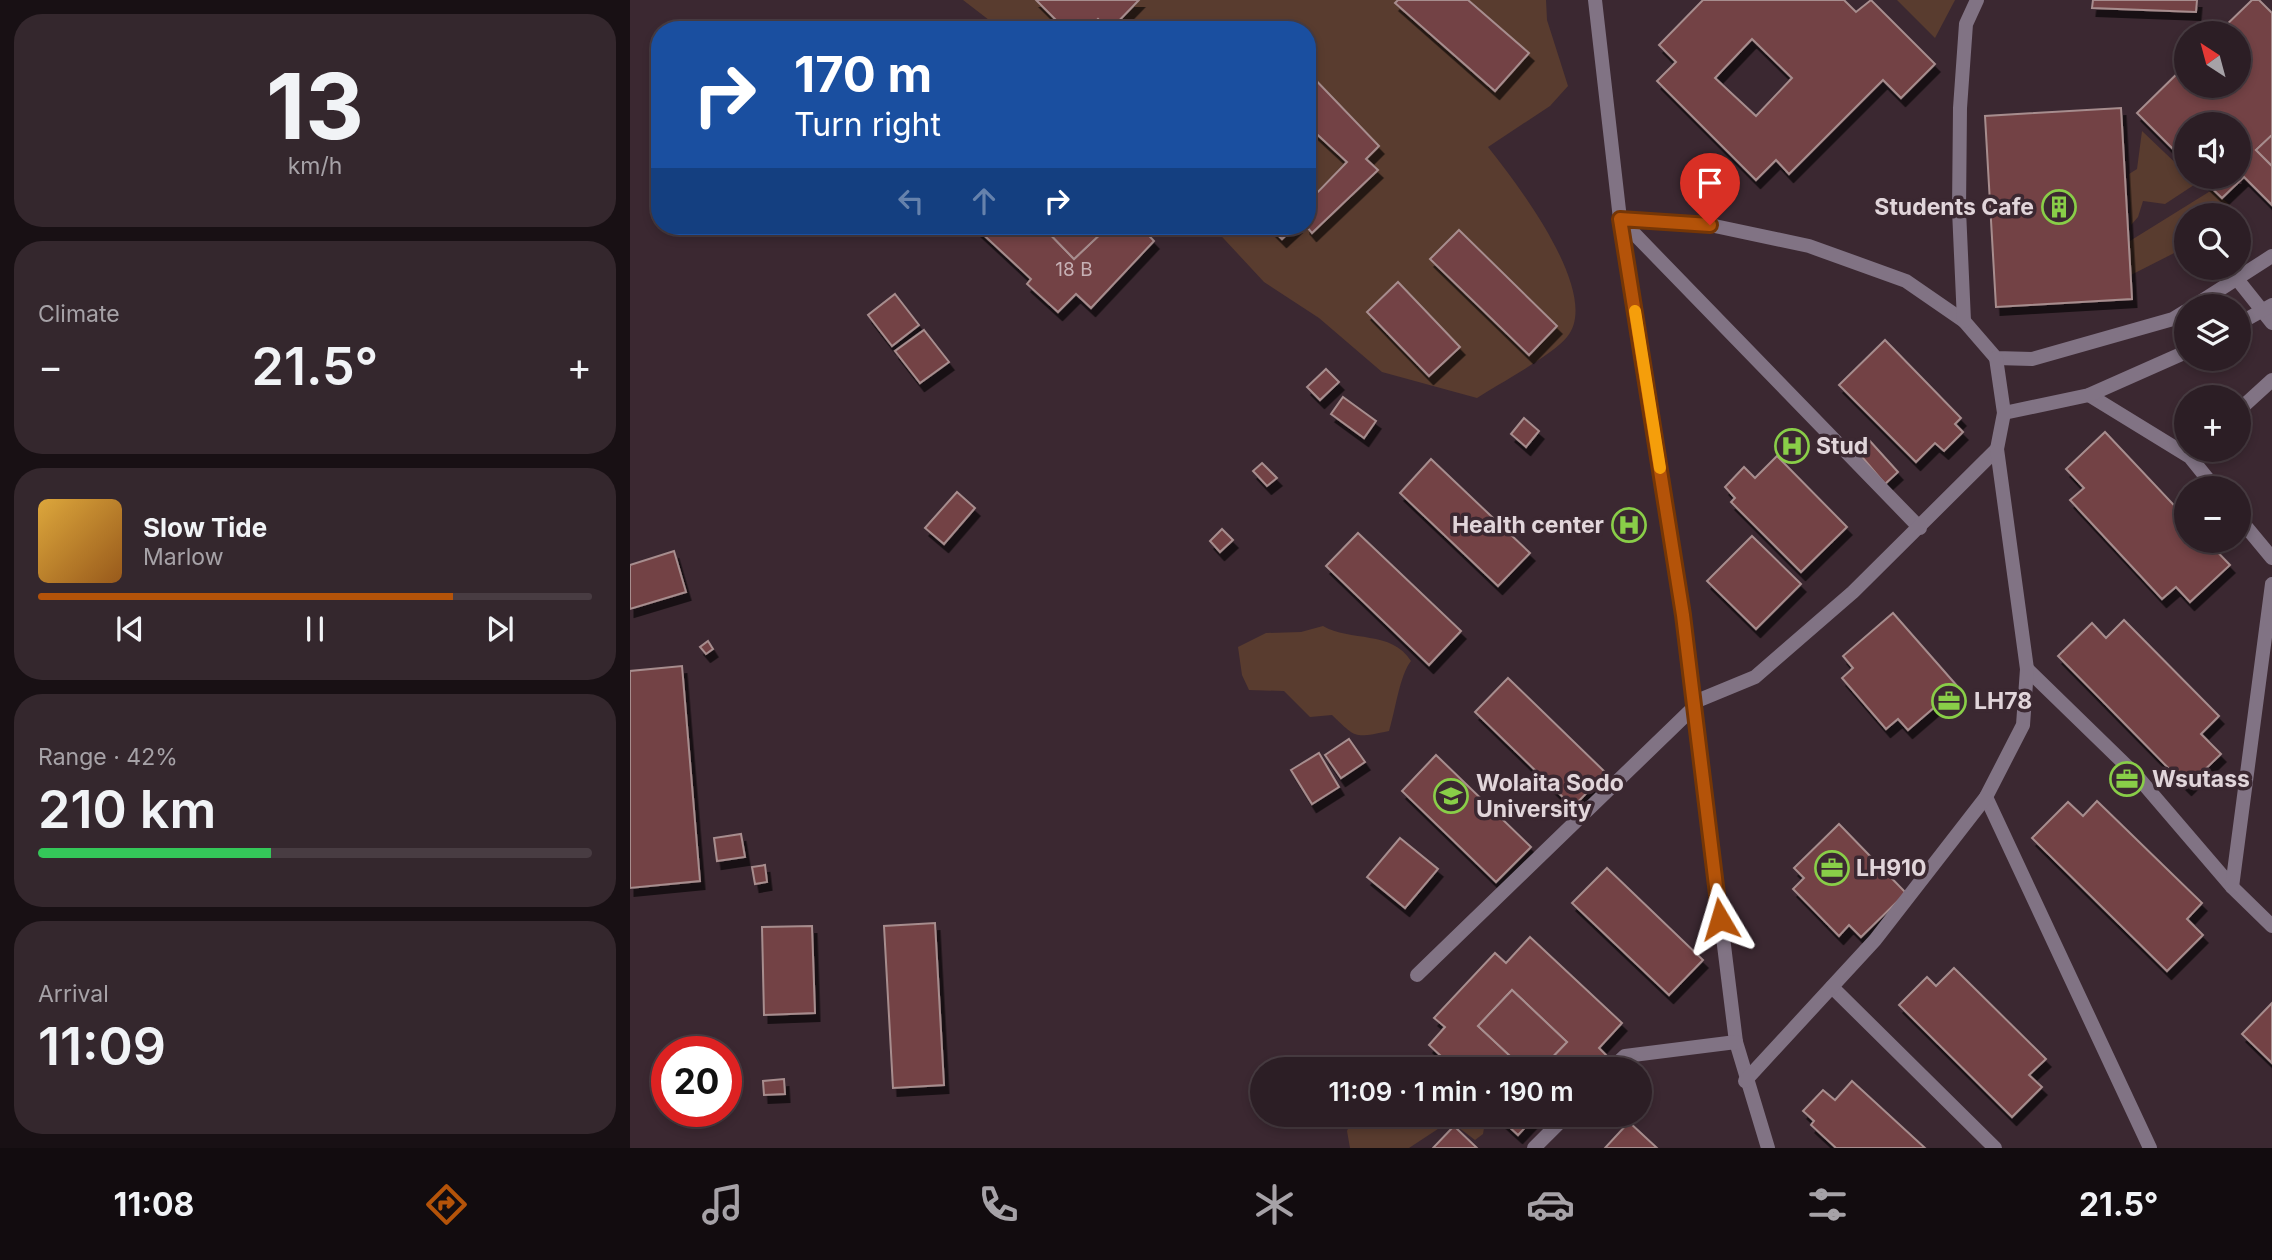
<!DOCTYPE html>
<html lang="en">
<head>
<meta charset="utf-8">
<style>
	body { margin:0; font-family:Inter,sans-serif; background:#34272d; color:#f1f3f6; height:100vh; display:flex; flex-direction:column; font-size:26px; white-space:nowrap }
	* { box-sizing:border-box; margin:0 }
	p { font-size:23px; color:#a6a2a7 }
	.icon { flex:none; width:38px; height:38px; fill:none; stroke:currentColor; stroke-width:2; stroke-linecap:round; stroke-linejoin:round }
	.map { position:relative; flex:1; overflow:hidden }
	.drawer { display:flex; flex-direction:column; gap:14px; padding:14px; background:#181014; width:630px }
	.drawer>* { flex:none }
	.banner { position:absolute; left:21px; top:21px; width:665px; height:214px; border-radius:28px; box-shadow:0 4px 10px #0003,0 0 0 2px #483c42; background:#1a4fa0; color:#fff; overflow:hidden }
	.needle { width:46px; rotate:324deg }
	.buttons { position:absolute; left:1544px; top:21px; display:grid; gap:14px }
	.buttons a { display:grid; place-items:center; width:77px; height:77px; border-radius:50%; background:#2c1e25; box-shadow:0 4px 10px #0003,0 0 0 2px #483c42; font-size:35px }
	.speed { position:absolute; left:21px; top:1036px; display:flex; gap:14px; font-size:35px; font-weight:700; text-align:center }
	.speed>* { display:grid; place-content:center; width:91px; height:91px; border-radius:50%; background:#2c1e25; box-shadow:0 4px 10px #0003,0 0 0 2px #483c42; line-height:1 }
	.speed .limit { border:10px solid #d22; background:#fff; color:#111 }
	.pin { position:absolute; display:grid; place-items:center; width:60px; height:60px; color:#fff; margin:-72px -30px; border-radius:50% 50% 50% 0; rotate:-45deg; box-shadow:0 0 7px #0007 }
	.pin .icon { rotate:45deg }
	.me { position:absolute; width:77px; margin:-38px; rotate:353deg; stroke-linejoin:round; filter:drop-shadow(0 0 5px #0008) }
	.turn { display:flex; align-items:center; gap:24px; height:147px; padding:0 28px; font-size:32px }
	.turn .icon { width:91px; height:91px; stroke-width:2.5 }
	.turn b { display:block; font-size:49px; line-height:60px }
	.lanes { display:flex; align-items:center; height:66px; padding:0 28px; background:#0003; justify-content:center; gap:35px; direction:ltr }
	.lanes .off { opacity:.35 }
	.big { font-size:52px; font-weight:600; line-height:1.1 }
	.drawer .card { flex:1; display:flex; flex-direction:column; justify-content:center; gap:10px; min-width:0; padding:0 24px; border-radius:28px; background:#34272d }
	.drawer .dial { align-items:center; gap:0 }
	.dial b { font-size:91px; line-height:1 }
	.song { display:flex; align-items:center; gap:21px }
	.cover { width:84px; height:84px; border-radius:10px; background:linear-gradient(135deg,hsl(40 70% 55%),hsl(30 70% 35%)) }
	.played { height:7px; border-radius:4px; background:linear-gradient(90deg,#b45309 75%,#483c42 75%) }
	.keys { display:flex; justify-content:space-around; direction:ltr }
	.heat { display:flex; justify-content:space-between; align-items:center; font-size:38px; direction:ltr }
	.charge { height:10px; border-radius:5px; background:linear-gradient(90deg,#34c759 42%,#483c42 0) }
	.trip { position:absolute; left:620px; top:1057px; width:402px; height:70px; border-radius:35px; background:#2c1e25; box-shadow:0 4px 10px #0003,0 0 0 2px #483c42; font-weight:600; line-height:70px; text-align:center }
	.menu { display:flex; height:112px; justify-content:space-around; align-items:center; background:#120c0f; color:#a6a2a7 }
	.menu .icon { width:49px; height:49px }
	.menu .selected { color:#b45309 }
	.menu b { font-size:32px; color:#f1f3f6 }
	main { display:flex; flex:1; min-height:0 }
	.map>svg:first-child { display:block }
	.green { fill:#593c2f }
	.building { fill:#734244; stroke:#a78d8e; stroke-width:2; fill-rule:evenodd; filter:url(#shadow) }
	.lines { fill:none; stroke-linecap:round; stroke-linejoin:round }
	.service { stroke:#817384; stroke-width:14 }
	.route-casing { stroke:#753606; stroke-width:18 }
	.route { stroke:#b45309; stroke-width:12 }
	.slow { stroke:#f59e0b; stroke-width:12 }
	.labels { text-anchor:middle; stroke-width:7; stroke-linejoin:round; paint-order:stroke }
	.number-label { font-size:19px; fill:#c6b0b4 }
	.poi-label { font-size:23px; font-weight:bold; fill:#e1d5da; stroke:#3b2831; text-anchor:start }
</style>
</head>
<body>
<main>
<section class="drawer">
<div class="card dial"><b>13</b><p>km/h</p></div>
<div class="card"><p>Climate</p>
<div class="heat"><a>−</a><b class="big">21.5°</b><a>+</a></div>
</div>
<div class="card">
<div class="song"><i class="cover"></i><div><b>Slow Tide</b><p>Marlow</p></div></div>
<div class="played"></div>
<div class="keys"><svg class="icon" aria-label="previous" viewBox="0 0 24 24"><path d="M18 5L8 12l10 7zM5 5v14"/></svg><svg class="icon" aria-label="pause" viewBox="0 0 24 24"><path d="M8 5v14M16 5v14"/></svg><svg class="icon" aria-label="next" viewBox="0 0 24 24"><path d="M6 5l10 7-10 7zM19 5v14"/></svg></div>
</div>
<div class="card"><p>Range · 42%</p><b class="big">210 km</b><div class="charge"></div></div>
<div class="card"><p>Arrival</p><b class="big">11:09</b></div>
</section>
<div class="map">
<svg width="1642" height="1148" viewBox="0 0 1642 1148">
	<defs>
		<filter id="shadow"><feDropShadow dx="4.5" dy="8" stdDeviation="0" flood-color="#0009"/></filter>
	</defs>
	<rect width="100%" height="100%" fill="#3b2831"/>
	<g class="green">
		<path d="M 333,0 L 916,0 L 917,20 L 938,86 L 920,106 L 858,147 C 885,181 973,294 937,337 C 923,355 868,384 847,398 L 752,372 L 689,318 L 634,282 L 582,226 L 677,226 L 677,30 L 372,30 Z"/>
		<path d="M 1267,0 L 1325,0 L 1305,38 Z"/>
		<path d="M 1512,131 L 1556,173 L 1556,177 L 1567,183 L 1535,204 L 1513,201 L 1508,217 L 1501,225 L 1499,174 L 1507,169 Z"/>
		<path d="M 1582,190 L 1605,209 L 1596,215 L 1556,215 L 1556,247 L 1499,276 L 1495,244 Z"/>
		<path d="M 693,626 C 720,642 762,630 781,661 C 770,674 765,712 759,731 C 724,738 727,739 702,715 L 680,717 L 654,691 L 619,690 L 612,675 L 608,647 L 636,633 L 671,632 Z"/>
		<path d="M 724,1115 L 848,1115 L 855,1122 L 853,1134 L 845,1140 L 820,1121 L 779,1148 L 720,1148 L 717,1131 Z"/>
	</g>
	<g class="building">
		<path d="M 406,0 L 509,0 L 480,30 L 468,19 L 457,30 L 436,30 Z"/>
		<path d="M 768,0 L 838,0 L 899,53 L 865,91 L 765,3 Z"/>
		<path d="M 1073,0 L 1214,0 L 1226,12 L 1241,0 L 1305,64 L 1271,98 L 1253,80 L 1159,174 L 1146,160 L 1126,180 L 1027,81 L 1046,62 L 1029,45 ZM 1122,39 L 1162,78 L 1126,116 L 1085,78 Z"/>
		<path d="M 1463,0 L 1567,0 L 1566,12 L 1462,8 Z"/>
		<path d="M 1622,0 L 1629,0 L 1642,13 L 1642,135 L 1626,150 L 1642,166 L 1642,205 L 1614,177 L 1592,198 L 1570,177 L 1608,177 L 1608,124 L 1556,124 L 1556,162 L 1507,113 L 1556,65 L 1556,86 L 1608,86 L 1608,33 L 1588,33 Z"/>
		<path d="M 677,71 L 749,146 L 736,159 L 748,170 L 682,233 L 676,226 L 677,190 L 684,196 L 717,162 L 677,125 Z"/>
		<path d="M 1491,108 L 1502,299 L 1366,307 L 1355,116 Z"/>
		<path d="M 1642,135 L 1642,166 L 1626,150 Z"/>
		<path d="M 344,226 L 412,226 L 444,259 L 479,226 L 510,226 L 524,241 L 461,308 L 446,294 L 428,312 L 397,284 L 401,279 Z"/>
		<path d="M 412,226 L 479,226 L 444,259 Z"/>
		<path d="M 639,226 L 666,226 L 652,239 Z"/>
		<path d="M 829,230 L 927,326 L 899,355 L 800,259 Z"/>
		<path d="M 768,282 L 830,347 L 799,376 L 737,312 Z"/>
		<path d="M 265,294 L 289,325 L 262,346 L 238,315 Z"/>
		<path d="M 294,330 L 319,362 L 290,383 L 265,351 Z"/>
		<path d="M 1255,340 L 1331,418 L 1325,424 L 1333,432 L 1314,451 L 1305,443 L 1286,462 L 1209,385 Z"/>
		<path d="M 696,369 L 709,382 L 690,400 L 677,387 Z"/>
		<path d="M 713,397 L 746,421 L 734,438 L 701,414 Z"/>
		<path d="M 894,418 L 909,431 L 896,447 L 881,434 Z"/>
		<path d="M 1475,432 L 1556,518 L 1556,541 L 1577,541 L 1600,565 L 1560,602 L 1546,587 L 1532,599 L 1440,500 L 1454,488 L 1436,469 Z"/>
		<path d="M 1239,440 L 1268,472 L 1255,484 L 1227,451 Z"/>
		<path d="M 1147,456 L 1217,527 L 1171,572 L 1101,502 L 1105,498 L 1095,487 L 1114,467 L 1125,478 Z"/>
		<path d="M 801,459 L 900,553 L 868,586 L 770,493 Z"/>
		<path d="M 632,463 L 647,478 L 637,486 L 623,471 Z"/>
		<path d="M 327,492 L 345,508 L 314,544 L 295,528 Z"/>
		<path d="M 592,529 L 603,540 L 590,552 L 580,541 Z"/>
		<path d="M 728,533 L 831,631 L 799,665 L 696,566 Z"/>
		<path d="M 1122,536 L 1171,584 L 1126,629 L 1077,581 Z"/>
		<path d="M 44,551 L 56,592 L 0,609 L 0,565 Z"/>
		<path d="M 1263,613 L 1328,687 L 1278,730 L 1268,719 L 1256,729 L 1212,678 L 1223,668 L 1213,656 Z"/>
		<path d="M 1494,620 L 1589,716 L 1571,734 L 1591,754 L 1557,787 L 1428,656 L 1462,623 L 1476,638 Z"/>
		<path d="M 78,641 L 83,649 L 76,654 L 70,647 Z"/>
		<path d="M 52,666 L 70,881 L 0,888 L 0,671 Z"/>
		<path d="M 878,678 L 976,773 L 943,807 L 845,712 Z"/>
		<path d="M 719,739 L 735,762 L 711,778 L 695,755 Z"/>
		<path d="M 689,753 L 709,787 L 682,804 L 661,770 Z"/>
		<path d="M 806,755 L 901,847 L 866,882 L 772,791 Z"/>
		<path d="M 1467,801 L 1572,903 L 1557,919 L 1573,935 L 1537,971 L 1402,838 L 1438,802 L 1453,816 Z"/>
		<path d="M 1209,824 L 1276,893 L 1231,937 L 1219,925 L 1209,936 L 1163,889 L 1174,878 L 1164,868 Z"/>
		<path d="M 111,834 L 115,857 L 87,861 L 84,838 Z"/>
		<path d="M 770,838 L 808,869 L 775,908 L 737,877 Z"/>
		<path d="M 135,865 L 137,882 L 125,884 L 122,867 Z"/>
		<path d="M 977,868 L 1073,960 L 1039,995 L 942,903 Z"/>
		<path d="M 305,923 L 314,1085 L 263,1088 L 254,926 Z"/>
		<path d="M 182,926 L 185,1013 L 134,1015 L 132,927 Z"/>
		<path d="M 900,937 L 992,1023 L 969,1048 L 981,1060 L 973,1069 L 911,1069 L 937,1042 L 882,990 L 848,1026 L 894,1069 L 825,1069 L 799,1045 L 815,1027 L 804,1018 L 865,953 L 876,963 Z"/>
		<path d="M 1324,968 L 1416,1059 L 1399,1075 L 1412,1087 L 1382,1117 L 1269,1005 L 1297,977 L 1306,986 Z"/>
		<path d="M 882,990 L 937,1042 L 911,1069 L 894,1069 L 848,1026 Z"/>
		<path d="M 1642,1003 L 1642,1063 L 1612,1034 Z"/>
		<path d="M 154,1079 L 155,1094 L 134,1095 L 133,1081 Z"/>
		<path d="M 1222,1081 L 1295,1148 L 1206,1148 L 1181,1125 L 1184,1121 L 1173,1111 L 1193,1090 L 1205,1100 Z"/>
		<path d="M 866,1115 L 907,1115 L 888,1135 Z"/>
		<path d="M 909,1115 L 931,1115 L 921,1125 Z"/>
		<path d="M 999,1122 L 1027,1148 L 975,1148 Z"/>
		<path d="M 824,1126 L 847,1148 L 803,1148 Z"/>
	</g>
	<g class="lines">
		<g class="service">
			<path d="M 965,0 L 990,219 L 1053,615 L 1106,1042 L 1138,1148"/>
			<path d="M 990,219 L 1080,225 L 1179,246 L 1276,281 L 1334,321 L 1366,358 L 1402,359 L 1543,319 L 1556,311"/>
			<path d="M 990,219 L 1290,528"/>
			<path d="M 1607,279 L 1642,323"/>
			<path d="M 1564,306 L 1642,256"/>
			<path d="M 1334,321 L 1329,210 L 1330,108 L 1336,24 L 1347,0"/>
			<path d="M 1608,324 L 1642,305"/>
			<path d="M 1459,395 L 1560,457 L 1585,488"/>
			<path d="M 1608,411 L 1642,380"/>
			<path d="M 1374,413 L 1459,395 L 1556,352"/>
			<path d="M 1608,517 L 1642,558"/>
			<path d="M 1397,669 L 1506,775 L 1602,887 L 1642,926"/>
			<path d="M 1062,703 L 1125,677 L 1223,592 L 1367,449"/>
			<path d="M 1356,797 L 1520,1148"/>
			<path d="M 1602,887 L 1642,584"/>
			<path d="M 787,975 L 1062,709"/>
			<path d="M 1202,987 L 1365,1148"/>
			<path d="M 981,1069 L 995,1056 L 1106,1042"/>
			<path d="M 1115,1081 L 1245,940 L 1356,797 L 1393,725 L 1397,669 L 1367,449 L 1374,413 L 1366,358"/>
			<path d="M 904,1148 L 937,1115"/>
		</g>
	</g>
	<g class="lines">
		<g class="route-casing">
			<path id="route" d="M 1080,225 L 990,219 L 1053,615 L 1090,919"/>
		</g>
		<use href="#route" class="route"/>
		<path class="slow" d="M 1005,311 L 1030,468"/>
	</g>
	<defs>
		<g id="building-ring" transform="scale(1.75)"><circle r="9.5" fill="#3b2831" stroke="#89ce48" stroke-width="1.5"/><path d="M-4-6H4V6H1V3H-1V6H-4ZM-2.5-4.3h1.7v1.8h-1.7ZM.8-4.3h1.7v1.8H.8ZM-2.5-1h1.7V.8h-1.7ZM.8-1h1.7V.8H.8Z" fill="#89ce48"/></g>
		<g id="hospital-ring" transform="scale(1.75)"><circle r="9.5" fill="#3b2831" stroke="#89ce48" stroke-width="1.5"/><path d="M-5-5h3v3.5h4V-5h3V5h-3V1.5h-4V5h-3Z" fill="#89ce48"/></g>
		<g id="office-ring" transform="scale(1.75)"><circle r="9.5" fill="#3b2831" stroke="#89ce48" stroke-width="1.5"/><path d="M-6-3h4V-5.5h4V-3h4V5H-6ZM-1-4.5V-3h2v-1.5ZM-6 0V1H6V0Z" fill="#89ce48"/></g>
		<g id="university-ring" transform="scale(1.75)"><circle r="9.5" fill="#3b2831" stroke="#89ce48" stroke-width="1.5"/><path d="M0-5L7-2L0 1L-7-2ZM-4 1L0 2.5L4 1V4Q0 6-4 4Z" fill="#89ce48"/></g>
	</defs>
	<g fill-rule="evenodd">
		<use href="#building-ring" x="1429" y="207"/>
		<use href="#hospital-ring" x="1162" y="446"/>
		<use href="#hospital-ring" x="999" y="525"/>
		<use href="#office-ring" x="1319" y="701"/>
		<use href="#office-ring" x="1497" y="779"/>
		<use href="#university-ring" x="821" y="796"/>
		<use href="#office-ring" x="1202" y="868"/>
	</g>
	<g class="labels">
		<g class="number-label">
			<text x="444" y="276">18 B</text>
		</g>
		<g class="poi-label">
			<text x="1404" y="215" text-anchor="end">Students Cafe</text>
			<text x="1186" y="454">Stud</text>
			<text x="974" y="533" text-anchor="end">Health center</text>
			<text x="1344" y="709">LH78</text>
			<text x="1522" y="787">Wsutass</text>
			<text x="846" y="791">Wolaita Sodo<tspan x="846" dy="26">University</tspan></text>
			<text x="1226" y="876">LH910</text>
		</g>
	</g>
</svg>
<div class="buttons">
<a><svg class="needle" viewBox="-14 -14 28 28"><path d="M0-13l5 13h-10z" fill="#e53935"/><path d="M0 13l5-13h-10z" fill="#a6a2a7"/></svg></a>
<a><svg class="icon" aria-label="sound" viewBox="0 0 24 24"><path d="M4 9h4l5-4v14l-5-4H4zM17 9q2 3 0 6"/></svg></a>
<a><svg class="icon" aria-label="search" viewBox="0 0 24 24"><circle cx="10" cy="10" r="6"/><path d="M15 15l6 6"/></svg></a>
<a><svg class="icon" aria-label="layers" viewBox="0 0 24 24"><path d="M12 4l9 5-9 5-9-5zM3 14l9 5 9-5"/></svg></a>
<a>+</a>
<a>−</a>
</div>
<div class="speed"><div class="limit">20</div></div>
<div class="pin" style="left:1080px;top:225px;background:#d93025"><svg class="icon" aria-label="arrive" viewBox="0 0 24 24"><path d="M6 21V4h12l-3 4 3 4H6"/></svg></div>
<svg class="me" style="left:1090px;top:919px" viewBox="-20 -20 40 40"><path d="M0-17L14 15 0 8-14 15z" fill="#b45309" stroke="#fff" stroke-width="4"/></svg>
<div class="trip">11:09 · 1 min · 190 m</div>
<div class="banner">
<div class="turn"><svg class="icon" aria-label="right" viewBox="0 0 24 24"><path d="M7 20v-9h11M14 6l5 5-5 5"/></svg><div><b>170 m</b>Turn right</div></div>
<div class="lanes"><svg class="icon off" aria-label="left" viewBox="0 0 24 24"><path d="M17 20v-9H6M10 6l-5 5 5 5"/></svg><svg class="icon off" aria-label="ahead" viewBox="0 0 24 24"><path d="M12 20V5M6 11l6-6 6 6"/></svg><svg class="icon" aria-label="right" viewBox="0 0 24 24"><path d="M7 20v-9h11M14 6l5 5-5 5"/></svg></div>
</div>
</div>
</main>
<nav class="menu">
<b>11:08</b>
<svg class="icon selected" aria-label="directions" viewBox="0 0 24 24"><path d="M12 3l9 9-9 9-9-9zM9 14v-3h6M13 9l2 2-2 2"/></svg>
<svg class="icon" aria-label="music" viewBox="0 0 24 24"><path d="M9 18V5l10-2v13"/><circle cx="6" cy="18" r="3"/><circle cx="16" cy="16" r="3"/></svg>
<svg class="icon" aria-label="phone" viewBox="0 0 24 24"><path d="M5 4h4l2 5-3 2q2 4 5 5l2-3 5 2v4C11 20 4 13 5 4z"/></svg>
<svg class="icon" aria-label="climate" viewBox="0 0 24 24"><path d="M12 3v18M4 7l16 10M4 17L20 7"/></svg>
<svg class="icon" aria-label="car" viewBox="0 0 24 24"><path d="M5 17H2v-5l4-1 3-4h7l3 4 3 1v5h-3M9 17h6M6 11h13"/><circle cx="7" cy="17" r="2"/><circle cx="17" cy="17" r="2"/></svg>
<svg class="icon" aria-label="filters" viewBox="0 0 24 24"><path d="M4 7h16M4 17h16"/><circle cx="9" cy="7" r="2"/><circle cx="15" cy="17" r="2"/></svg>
<b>21.5°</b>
</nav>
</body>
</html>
